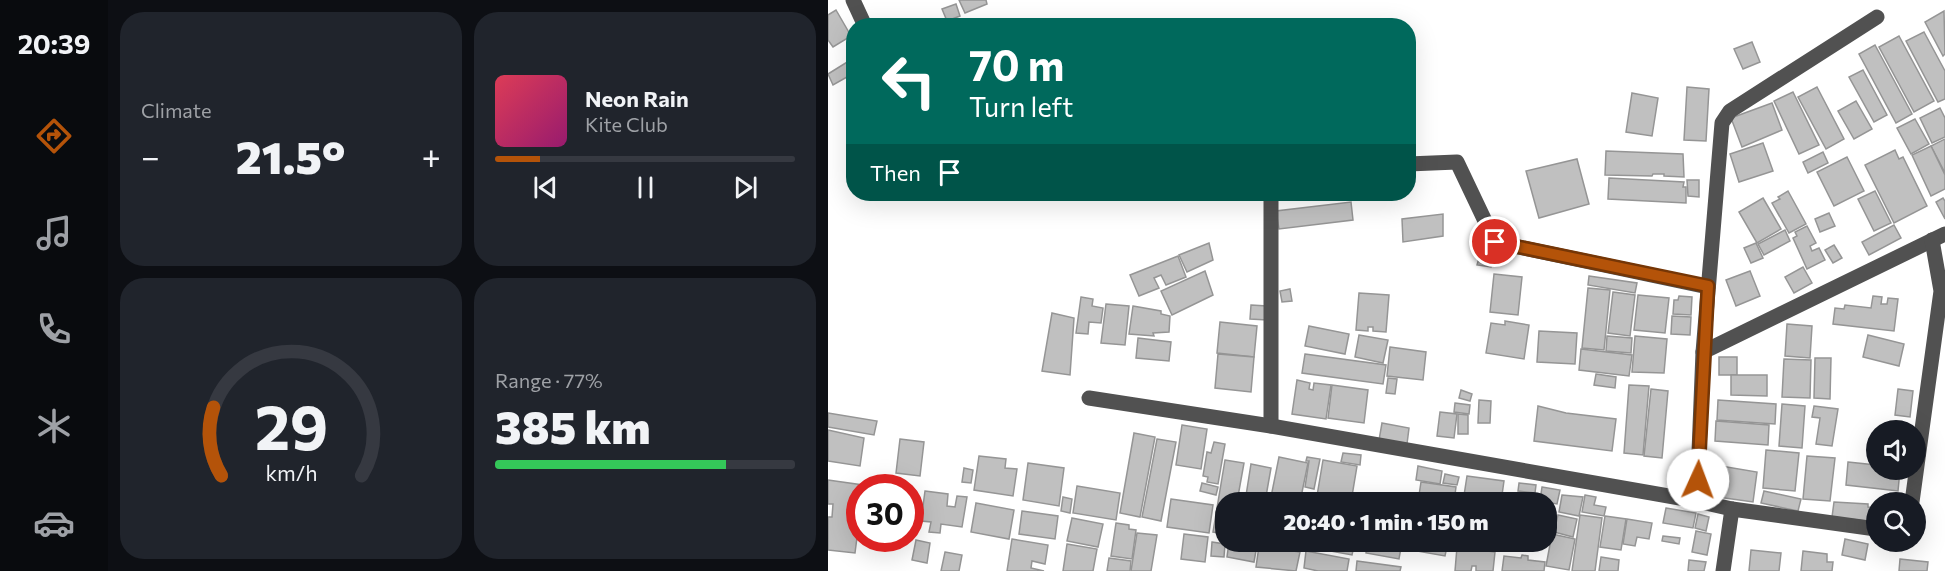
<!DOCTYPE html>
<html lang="en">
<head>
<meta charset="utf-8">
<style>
	body { margin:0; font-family:Commissioner,sans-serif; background:#20242c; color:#f1f3f6; height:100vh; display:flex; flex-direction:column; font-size:22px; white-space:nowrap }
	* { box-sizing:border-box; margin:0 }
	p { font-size:20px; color:#9ea1a6 }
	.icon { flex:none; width:33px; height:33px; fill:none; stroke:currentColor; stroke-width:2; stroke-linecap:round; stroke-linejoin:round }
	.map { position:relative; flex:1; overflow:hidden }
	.drawer { display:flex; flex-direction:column; gap:12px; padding:12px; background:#0d0f14; width:720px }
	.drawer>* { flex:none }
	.hud { position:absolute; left:18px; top:18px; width:570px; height:183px; border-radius:24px; box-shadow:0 6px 24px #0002; background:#00695c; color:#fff; overflow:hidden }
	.fabs { position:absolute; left:1038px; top:420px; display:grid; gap:12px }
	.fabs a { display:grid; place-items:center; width:60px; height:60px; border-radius:50%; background:#171b24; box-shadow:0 6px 24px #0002; font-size:30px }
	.speed { position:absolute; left:18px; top:474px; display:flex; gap:12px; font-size:30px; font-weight:700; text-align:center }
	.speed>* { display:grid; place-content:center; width:78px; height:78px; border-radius:50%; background:#171b24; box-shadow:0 6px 24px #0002; line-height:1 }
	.speed .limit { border:9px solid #d22; background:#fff; color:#111 }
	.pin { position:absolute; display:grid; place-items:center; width:51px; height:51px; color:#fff; margin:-26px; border:3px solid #fff; border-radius:50%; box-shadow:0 2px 6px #0007 }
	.me { position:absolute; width:66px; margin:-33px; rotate:2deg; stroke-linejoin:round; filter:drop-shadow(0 0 4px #0008) }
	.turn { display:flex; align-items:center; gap:21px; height:126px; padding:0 24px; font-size:27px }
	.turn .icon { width:78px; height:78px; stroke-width:2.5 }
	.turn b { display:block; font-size:42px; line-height:51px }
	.then { display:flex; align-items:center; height:57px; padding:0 24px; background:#0003; gap:12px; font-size:22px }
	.big { font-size:45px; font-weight:800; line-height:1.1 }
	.drawer .tile { flex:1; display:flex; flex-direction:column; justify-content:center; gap:9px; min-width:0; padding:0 21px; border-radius:24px; background:#20242c }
	.drawer .dial { align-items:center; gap:0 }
	.dial svg { height:156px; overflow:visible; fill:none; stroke:#363941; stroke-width:7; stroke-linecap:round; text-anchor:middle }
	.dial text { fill:#f1f3f6; stroke:none }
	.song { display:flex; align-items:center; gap:18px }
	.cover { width:72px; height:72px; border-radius:9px; background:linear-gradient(135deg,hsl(350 70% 55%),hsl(320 70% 35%)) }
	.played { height:6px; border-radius:3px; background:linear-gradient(90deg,#b45309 15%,#363941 15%) }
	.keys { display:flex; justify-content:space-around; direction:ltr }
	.heat { display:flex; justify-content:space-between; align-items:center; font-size:33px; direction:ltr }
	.charge { height:9px; border-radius:4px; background:linear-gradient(90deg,#34c759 77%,#363941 0) }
	.drawer .tiles { flex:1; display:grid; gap:12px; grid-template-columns:repeat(2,1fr) }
	.trip { position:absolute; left:387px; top:492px; width:342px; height:60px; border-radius:24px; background:#171b24; box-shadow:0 6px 24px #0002; font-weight:800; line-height:60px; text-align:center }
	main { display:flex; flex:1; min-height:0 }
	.tab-bar { display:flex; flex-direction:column; width:108px; justify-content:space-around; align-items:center; background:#090b0e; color:#9ea1a6 }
	.tab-bar .icon { width:42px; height:42px }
	.tab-bar .on { color:#b45309 }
	.tab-bar b { font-size:27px; color:#f1f3f6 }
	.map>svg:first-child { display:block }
	.building { fill:#c0c0c0; stroke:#959595; stroke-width:1.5 }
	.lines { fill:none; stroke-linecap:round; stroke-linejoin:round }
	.minor { stroke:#515151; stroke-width:15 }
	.route-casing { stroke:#753606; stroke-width:15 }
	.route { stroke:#b45309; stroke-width:10 }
</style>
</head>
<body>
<main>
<nav class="tab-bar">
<b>20:39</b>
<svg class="icon on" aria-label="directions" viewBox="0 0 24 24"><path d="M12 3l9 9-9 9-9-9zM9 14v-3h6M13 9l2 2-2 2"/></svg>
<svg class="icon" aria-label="music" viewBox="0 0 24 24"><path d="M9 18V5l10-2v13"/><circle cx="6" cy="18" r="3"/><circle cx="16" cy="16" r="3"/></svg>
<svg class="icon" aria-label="phone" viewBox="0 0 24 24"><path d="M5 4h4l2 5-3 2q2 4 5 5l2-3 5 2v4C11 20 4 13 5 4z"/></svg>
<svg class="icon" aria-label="climate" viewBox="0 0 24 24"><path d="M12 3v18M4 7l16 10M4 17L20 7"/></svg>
<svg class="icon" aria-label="car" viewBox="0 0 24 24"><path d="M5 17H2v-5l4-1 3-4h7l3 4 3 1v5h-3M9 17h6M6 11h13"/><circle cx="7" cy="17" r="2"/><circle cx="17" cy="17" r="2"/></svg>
</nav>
<section class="drawer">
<div class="tiles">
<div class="tile"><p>Climate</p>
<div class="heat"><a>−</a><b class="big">21.5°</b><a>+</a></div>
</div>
<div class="tile">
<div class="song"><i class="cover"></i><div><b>Neon Rain</b><p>Kite Club</p></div></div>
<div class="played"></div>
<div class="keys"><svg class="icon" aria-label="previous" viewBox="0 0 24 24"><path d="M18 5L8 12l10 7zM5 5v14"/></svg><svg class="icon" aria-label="pause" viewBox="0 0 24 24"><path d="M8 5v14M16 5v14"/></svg><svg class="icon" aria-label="next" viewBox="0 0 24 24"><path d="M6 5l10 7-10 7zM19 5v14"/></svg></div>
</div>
<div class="tile dial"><svg viewBox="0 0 100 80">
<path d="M14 69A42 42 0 1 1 86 69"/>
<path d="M14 69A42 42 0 0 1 10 34" stroke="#b45309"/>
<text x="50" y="56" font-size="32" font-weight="700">29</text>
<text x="50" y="72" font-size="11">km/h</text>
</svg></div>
<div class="tile"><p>Range · 77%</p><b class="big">385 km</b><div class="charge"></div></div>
</div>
</section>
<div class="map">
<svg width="1117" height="571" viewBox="0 0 1117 571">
	<rect width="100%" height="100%" fill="#fff"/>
	<g class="building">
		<path d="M 131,0 L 158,0 L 159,4 L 137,13 Z"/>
		<path d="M 128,4 L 132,16 L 119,21 L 114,9 Z"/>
		<path d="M 8,10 L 23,36 L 5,47 L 0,40 L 0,15 Z"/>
		<path d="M 1116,11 L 1117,54 L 1115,56 L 1097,22 Z"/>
		<path d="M 1096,32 L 1117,71 L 1117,99 L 1110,102 L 1078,41 Z"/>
		<path d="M 1071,36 L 1106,101 L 1086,112 L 1051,47 Z"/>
		<path d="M 924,42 L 932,62 L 915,69 L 906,49 Z"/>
		<path d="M 1047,45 L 1084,114 L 1068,123 L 1031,54 Z"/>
		<path d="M 24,59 L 26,73 L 5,85 L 0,74 Z"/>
		<path d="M 1035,70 L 1059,115 L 1046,122 L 1021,77 Z"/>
		<path d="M 859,87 L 881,89 L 878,141 L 856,140 Z"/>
		<path d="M 989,87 L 1016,139 L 998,149 L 970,97 Z"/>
		<path d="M 965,92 L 991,145 L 971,154 L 946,101 Z"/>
		<path d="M 804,93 L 830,98 L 824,136 L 798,132 Z"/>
		<path d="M 1028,101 L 1044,129 L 1026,139 L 1010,111 Z"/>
		<path d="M 944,103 L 954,130 L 914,147 L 903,118 Z"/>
		<path d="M 1112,108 L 1117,118 L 1117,137 L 1104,143 L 1092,118 Z"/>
		<path d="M 1087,119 L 1101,144 L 1083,154 L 1069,128 Z"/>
		<path d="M 1117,139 L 1117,173 L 1103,146 Z"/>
		<path d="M 935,143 L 945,171 L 911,182 L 902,154 Z"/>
		<path d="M 1103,146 L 1117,175 L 1117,189 L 1103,196 L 1084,155 Z"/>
		<path d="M 1067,150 L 1071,159 L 1075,157 L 1099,206 L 1066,223 L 1037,165 Z"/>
		<path d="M 778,151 L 855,154 L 856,177 L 836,176 L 836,174 L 825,174 L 824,176 L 777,175 Z"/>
		<path d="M 995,152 L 1000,163 L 980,173 L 975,162 Z"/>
		<path d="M 1019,157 L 1036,191 L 1006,206 L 989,172 Z"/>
		<path d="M 749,159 L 761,204 L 711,218 L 698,171 Z"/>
		<path d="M 781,178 L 856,182 L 855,187 L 858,187 L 858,203 L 780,199 Z"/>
		<path d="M 859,180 L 871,180 L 871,197 L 860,196 Z"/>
		<path d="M 960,191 L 978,224 L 961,233 L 944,203 L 952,199 L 950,197 Z"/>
		<path d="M 1047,191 L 1063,223 L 1046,231 L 1030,199 Z"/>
		<path d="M 935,198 L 953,229 L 929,243 L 911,212 Z"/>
		<path d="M 1115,198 L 1117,201 L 1117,219 L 1108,202 Z"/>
		<path d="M 523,202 L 525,220 L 451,229 L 448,211 Z"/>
		<path d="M 1001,213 L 1007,226 L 992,232 L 987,219 Z"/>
		<path d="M 615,214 L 615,236 L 575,242 L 574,219 Z"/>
		<path d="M 1066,225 L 1073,238 L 1041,255 L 1034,242 Z"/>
		<path d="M 979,226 L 988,243 L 982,246 L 984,251 L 991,248 L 997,260 L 979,269 L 965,238 L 969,236 L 967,232 Z"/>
		<path d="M 957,230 L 962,241 L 936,255 L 930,244 Z"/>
		<path d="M 381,243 L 385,260 L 359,272 L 351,255 Z"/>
		<path d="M 928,243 L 935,258 L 923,263 L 916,248 Z"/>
		<path d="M 1006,245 L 1014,258 L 1005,263 L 997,250 Z"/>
		<path d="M 350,256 L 358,277 L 338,285 L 333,275 L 326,278 L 331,288 L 311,296 L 302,275 Z"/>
		<path d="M 651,258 L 664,260 L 663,267 L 649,265 Z"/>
		<path d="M 975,267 L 984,283 L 966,293 L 957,277 Z"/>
		<path d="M 377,271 L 385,295 L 344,315 L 333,291 Z"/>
		<path d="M 922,271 L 932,296 L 908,306 L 898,280 Z"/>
		<path d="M 666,274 L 694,277 L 690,315 L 662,312 Z"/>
		<path d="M 761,276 L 809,283 L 807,293 L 760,285 Z"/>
		<path d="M 760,288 L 782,290 L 776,350 L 754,348 Z"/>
		<path d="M 462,289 L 464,301 L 454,302 L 452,291 Z"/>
		<path d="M 785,292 L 807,295 L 802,336 L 780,333 Z"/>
		<path d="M 531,293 L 561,295 L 558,332 L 545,331 L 545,327 L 540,327 L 540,331 L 528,330 Z"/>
		<path d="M 810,295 L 841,298 L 837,333 L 806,330 Z"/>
		<path d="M 851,296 L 864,297 L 863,315 L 845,314 L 846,300 L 850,300 Z"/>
		<path d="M 1045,296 L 1054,297 L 1053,304 L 1059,304 L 1060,298 L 1070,299 L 1066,331 L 1005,324 L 1007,308 L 1016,309 L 1017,305 L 1043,308 Z"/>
		<path d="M 253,297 L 265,299 L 264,306 L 275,308 L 273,323 L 261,322 L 260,334 L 248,333 Z"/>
		<path d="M 278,304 L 301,306 L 297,345 L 273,343 Z"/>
		<path d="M 423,305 L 439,306 L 439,320 L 422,319 Z"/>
		<path d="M 305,306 L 333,311 L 333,314 L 342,316 L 341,332 L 325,333 L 326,336 L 301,334 Z"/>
		<path d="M 224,313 L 246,318 L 242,375 L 214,371 Z"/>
		<path d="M 844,316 L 863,317 L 862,335 L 843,334 Z"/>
		<path d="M 677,321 L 701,325 L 696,359 L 658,353 L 663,323 L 677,325 Z"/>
		<path d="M 392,322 L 429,326 L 426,357 L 389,353 Z"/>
		<path d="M 959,324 L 984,326 L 982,358 L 957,356 Z"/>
		<path d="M 481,326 L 521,334 L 517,354 L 477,346 Z"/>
		<path d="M 711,331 L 749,333 L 747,364 L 709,362 Z"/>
		<path d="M 531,335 L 560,340 L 555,363 L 527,357 Z"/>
		<path d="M 1040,335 L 1076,344 L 1071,366 L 1035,357 Z"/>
		<path d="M 779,336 L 804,338 L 803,353 L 778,351 Z"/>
		<path d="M 807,336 L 839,339 L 836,373 L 804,372 Z"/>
		<path d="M 310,338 L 343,342 L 341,361 L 308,358 Z"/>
		<path d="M 562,347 L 598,352 L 595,380 L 559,376 Z"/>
		<path d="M 753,349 L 804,355 L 801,376 L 751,370 Z"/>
		<path d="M 390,354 L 426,357 L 423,392 L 387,388 Z"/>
		<path d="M 477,354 L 558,365 L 555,384 L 474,373 Z"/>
		<rect x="891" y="357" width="18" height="18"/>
		<path d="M 987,358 L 1003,358 L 1002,399 L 986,398 Z"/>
		<path d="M 956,359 L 983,360 L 982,398 L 954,397 Z"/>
		<path d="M 768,374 L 788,377 L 787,388 L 766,385 Z"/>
		<path d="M 903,375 L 939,375 L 939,396 L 903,395 Z"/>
		<path d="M 560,378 L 569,379 L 567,394 L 558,393 Z"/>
		<path d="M 469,380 L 482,383 L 481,389 L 485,390 L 486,383 L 503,385 L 498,419 L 464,414 Z"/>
		<path d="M 504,385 L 540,390 L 536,423 L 500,418 Z"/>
		<path d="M 801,385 L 821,386 L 815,455 L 796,453 Z"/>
		<path d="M 823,389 L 840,391 L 834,458 L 816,456 Z"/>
		<path d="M 1070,389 L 1085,391 L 1082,417 L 1067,415 Z"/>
		<path d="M 633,390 L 644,394 L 642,401 L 631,398 Z"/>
		<path d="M 651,400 L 663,401 L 662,423 L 650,423 Z"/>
		<path d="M 890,400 L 948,404 L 947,424 L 889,420 Z"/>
		<path d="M 627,403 L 642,405 L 641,414 L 626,412 Z"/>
		<path d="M 954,404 L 977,406 L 974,448 L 951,446 Z"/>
		<path d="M 710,406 L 738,413 L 788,419 L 784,451 L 706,441 Z"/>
		<path d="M 986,406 L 1010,409 L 1004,446 L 988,444 L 992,418 L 984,417 Z"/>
		<path d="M 612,412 L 629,414 L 626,438 L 609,436 Z"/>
		<path d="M 0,413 L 49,421 L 46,435 L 0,427 Z"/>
		<path d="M 630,414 L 640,415 L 640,434 L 630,434 Z"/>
		<path d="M 888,421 L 941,425 L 940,445 L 887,441 Z"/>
		<path d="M 554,423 L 581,428 L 579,444 L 551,440 Z"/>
		<path d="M 354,425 L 379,429 L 373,469 L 348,465 Z"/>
		<path d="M 0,430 L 36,438 L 32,466 L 0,461 Z"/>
		<path d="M 306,433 L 327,437 L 312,517 L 292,513 Z"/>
		<path d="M 72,439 L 96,442 L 92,476 L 68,473 Z"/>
		<path d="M 329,439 L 348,442 L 333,521 L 314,517 Z"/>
		<path d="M 386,442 L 397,444 L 390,484 L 379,482 L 380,477 L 375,476 L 379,452 L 383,453 Z"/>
		<path d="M 938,450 L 971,453 L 967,491 L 935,488 Z"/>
		<path d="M 515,453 L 533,455 L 532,465 L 513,462 Z"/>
		<path d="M 151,456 L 178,459 L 177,468 L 189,469 L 185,496 L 146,490 Z"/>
		<path d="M 979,456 L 1007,458 L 1002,501 L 975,499 Z"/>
		<path d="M 451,457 L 480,463 L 472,502 L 442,502 Z"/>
		<path d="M 479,457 L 492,459 L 486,489 L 477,487 L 481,461 L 478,461 Z"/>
		<path d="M 397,460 L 416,463 L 409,502 L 398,502 L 398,534 L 385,532 Z"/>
		<path d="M 495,460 L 529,466 L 523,502 L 488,502 Z"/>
		<path d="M 1020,462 L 1048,465 L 1048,470 L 1072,470 L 1070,491 L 1018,485 Z"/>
		<path d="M 200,463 L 236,468 L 231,506 L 195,500 Z"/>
		<path d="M 423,464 L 443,468 L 437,502 L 417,502 Z"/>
		<path d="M 887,465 L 929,472 L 925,502 L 883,496 Z"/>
		<path d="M 590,466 L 614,471 L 612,484 L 588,480 Z"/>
		<path d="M 136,468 L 145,470 L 143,483 L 134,482 Z"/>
		<path d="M 617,474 L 631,477 L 629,485 L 615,483 Z"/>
		<path d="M 639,476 L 676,481 L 674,495 L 667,494 L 665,502 L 635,502 Z"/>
		<path d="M 0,480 L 35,485 L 35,488 L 32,488 L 32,514 L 27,553 L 0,550 L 0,517 L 4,517 L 5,504 L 0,504 Z"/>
		<path d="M 593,482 L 628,487 L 626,502 L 590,502 Z"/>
		<path d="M 374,483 L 390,487 L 388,495 L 372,491 Z"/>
		<path d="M 691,483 L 708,485 L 707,493 L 690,491 Z"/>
		<path d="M 249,486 L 292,493 L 288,520 L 245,513 Z"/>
		<path d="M 714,487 L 732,490 L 729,504 L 712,501 Z"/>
		<path d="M 97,491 L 120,494 L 119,506 L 127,507 L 129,496 L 139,497 L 134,527 L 113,524 L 112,533 L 101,532 L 103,522 L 93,521 Z"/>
		<path d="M 936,491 L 973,499 L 970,511 L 933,503 Z"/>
		<path d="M 734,495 L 755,497 L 751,516 L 731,512 Z"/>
		<path d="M 757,495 L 768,497 L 766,505 L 778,507 L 776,516 L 754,512 Z"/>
		<path d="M 235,497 L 244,499 L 242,513 L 233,511 Z"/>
		<path d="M 343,499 L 385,505 L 381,533 L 339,527 Z"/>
		<path d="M 1006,502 L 1040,504 L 1040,507 L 1048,508 L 1048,522 L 1004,517 Z"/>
		<path d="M 148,503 L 186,510 L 181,539 L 143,532 Z"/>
		<path d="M 838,508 L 868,513 L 865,528 L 835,523 Z"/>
		<path d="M 194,511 L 230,516 L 227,539 L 191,534 Z"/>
		<path d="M 870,514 L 881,517 L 878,531 L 867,528 Z"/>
		<path d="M 730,515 L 749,519 L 745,537 L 726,532 Z"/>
		<path d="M 752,515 L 774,518 L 767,571 L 744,571 Z"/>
		<path d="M 777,516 L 798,519 L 793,550 L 772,547 Z"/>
		<path d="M 244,518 L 275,524 L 270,547 L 239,541 Z"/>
		<path d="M 799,519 L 824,523 L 821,539 L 809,537 L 807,546 L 795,544 Z"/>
		<path d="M 288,523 L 301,525 L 301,529 L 308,530 L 304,559 L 283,556 Z"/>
		<path d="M 868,531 L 883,534 L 879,555 L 864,552 Z"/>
		<path d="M 309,533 L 329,535 L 323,571 L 303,571 Z"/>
		<path d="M 356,534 L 380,537 L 377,562 L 353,559 Z"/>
		<path d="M 724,534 L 747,539 L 741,570 L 718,566 Z"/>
		<path d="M 835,536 L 852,538 L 851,544 L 834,541 Z"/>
		<path d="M 184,539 L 220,545 L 217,564 L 204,561 L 203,568 L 216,571 L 179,571 Z"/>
		<path d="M 1017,539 L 1040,544 L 1037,560 L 1014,555 Z"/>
		<path d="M 88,540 L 102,543 L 99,563 L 84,560 Z"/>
		<path d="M 384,542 L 397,544 L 396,557 L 383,556 Z"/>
		<path d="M 401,542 L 429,545 L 426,562 L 399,557 Z"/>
		<path d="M 443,542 L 473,542 L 471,548 Z"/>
		<path d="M 481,542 L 527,542 L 524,555 L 480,547 Z"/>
		<path d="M 540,542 L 574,542 L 571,559 L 538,553 Z"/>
		<path d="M 584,542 L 620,542 L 617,556 L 583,550 Z"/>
		<path d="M 239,544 L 269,549 L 265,571 L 235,571 Z"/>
		<path d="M 431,546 L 472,552 L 468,571 L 428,567 Z"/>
		<path d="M 629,547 L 667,552 L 665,571 L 648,571 L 648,566 L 644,566 L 643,571 L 627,571 Z"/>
		<path d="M 923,550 L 953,553 L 951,571 L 921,571 Z"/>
		<path d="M 478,551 L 521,559 L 519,571 L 490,571 L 476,568 Z"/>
		<path d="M 975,551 L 999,554 L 999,562 L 1005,562 L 1004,571 L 973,571 Z"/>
		<path d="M 117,552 L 134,555 L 131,571 L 113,571 Z"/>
		<path d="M 694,555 L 700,556 L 700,560 L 717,562 L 716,571 L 674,571 L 676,556 L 693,558 Z"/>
		<path d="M 773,557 L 791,560 L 790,571 L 771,571 Z"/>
		<path d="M 281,558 L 303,561 L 302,571 L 279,571 Z"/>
		<path d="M 1072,559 L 1100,562 L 1099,571 L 1071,571 Z"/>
		<path d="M 861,560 L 878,562 L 876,571 L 860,571 Z"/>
		<path d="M 529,561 L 573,567 L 572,571 L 528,571 Z"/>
	</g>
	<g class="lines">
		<g class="minor">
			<path d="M 25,0 L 37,26"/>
			<path d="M 580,164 L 629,162 L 667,242 L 880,287"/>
			<path d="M 443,194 L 443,426"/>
			<path d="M 875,352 L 1117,234"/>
			<path d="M 261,398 L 443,426 L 869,501 L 904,509 L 1048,529"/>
			<path d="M 869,501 L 875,352 L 894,123 L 902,111 L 1049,17"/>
			<path d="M 1084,502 L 1113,291 L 1104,240"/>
			<path d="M 895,571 L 904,509"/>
		</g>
	</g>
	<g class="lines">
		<g class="route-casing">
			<path id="route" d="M 667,242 L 880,286 L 870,480"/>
		</g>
		<use href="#route" class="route"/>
	</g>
</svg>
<div class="fabs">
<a><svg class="icon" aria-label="sound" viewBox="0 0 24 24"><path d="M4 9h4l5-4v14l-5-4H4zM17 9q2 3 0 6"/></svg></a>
<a><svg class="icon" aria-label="search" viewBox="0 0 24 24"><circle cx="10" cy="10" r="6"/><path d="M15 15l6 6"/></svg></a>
</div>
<div class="speed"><div class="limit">30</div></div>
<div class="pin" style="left:667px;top:242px;background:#d93025"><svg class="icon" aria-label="arrive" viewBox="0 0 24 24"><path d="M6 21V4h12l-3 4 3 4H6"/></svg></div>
<svg class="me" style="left:870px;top:480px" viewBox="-20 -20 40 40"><circle r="19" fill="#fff"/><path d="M0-13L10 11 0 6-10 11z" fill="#b45309"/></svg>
<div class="trip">20:40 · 1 min · 150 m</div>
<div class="hud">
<div class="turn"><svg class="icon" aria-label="left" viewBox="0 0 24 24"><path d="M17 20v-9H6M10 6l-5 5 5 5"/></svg><div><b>70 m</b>Turn left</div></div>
<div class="then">Then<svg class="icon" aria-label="arrive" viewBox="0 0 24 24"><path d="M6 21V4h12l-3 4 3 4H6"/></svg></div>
</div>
</div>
</main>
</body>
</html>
